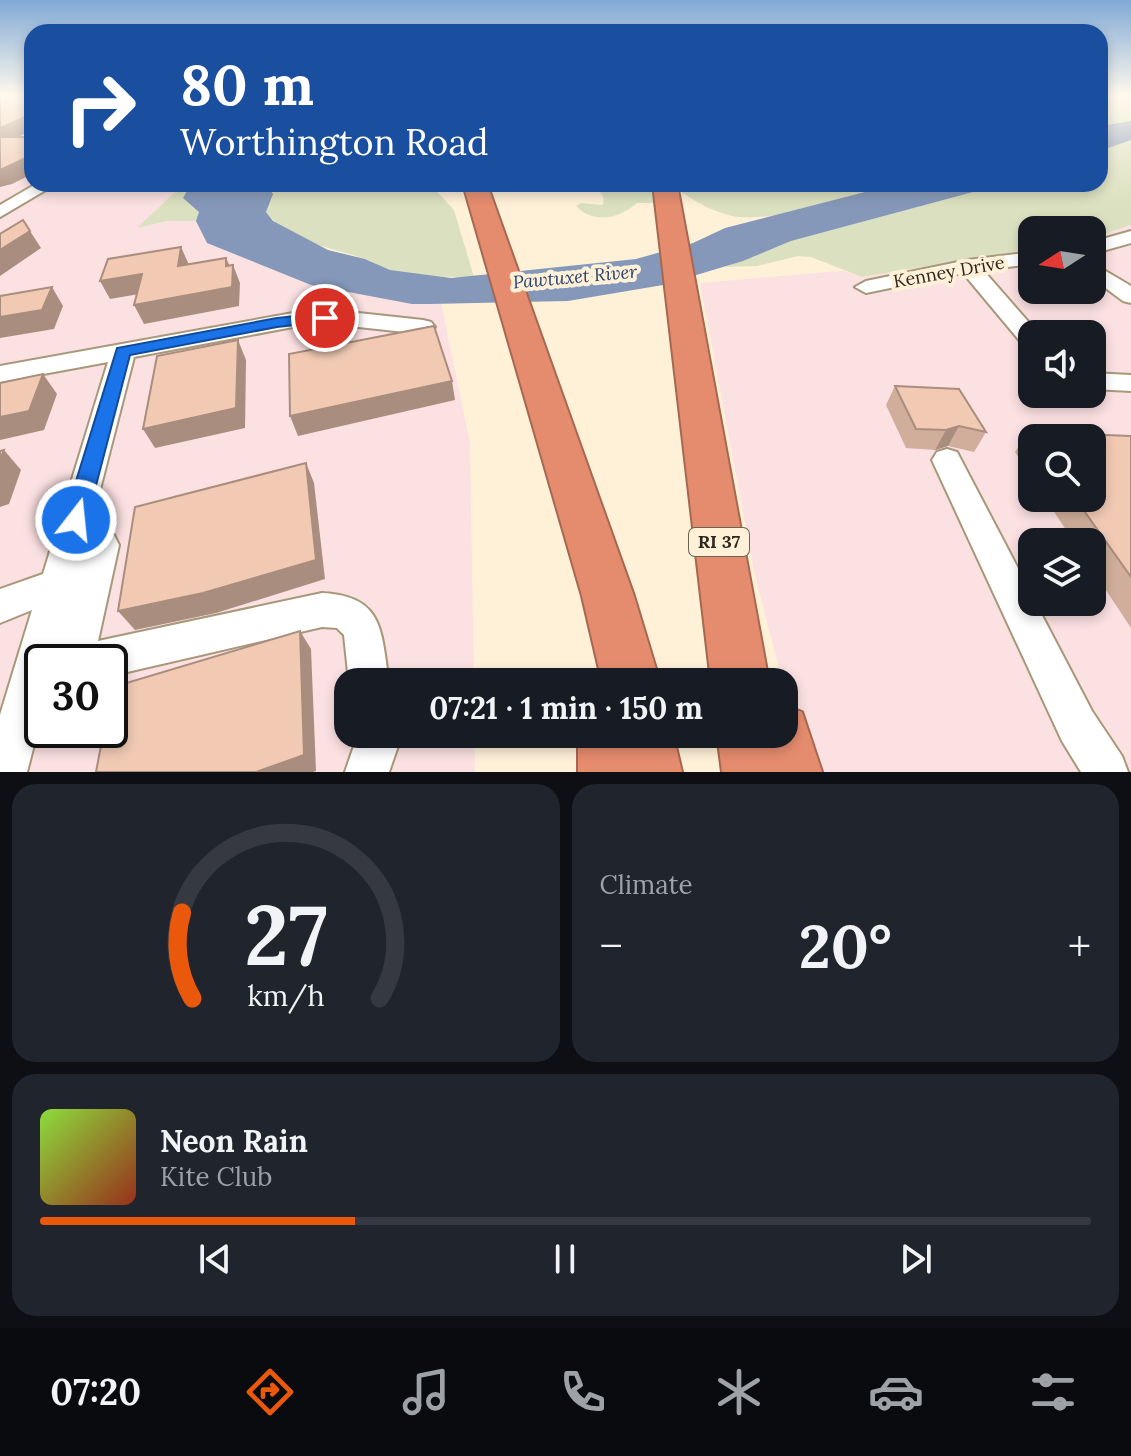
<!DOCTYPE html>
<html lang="en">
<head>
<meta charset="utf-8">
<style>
	body { margin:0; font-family:Lora,serif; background:#20242c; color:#f1f3f6; height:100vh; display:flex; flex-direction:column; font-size:30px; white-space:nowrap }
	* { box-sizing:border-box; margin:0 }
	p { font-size:26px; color:#9ea1a6 }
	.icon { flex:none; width:44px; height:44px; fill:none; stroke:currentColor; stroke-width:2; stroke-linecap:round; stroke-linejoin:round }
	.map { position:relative; height:772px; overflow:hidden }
	.side { display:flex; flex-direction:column; gap:12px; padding:12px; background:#0d0f14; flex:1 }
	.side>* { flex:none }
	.top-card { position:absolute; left:24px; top:24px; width:1084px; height:168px; border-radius:24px; box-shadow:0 4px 12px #0003; background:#1a4fa0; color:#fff; overflow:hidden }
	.needle { width:52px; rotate:258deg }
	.controls { position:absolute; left:1018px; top:216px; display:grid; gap:16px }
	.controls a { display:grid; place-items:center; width:88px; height:88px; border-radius:16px; background:#171b24; box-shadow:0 4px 12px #0003; font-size:40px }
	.speed { position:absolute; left:24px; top:644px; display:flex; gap:16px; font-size:40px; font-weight:700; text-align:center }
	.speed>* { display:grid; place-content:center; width:104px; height:104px; border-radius:50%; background:#171b24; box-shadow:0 4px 12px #0003; line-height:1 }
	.speed .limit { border:4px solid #111; border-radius:12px; background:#fff; color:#111 }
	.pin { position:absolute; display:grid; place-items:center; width:68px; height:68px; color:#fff; margin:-34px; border:4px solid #fff; border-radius:50%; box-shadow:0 2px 8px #0007 }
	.me { position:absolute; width:88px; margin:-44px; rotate:16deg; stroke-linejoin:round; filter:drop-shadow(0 0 6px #0008) }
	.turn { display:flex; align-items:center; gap:28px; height:168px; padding:0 24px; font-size:36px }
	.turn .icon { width:104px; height:104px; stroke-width:2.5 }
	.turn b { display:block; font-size:56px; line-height:68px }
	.big { font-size:60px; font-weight:700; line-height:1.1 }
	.side .widget { flex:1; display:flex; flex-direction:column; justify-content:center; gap:12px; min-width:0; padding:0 28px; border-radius:24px; background:#20242c }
	.side .dial { align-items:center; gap:0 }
	.dial svg { height:208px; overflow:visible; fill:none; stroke:#363941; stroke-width:7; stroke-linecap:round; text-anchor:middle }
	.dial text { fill:#f1f3f6; stroke:none }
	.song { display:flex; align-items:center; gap:24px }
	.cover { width:96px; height:96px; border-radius:12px; background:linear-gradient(135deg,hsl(90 70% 55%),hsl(10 70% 35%)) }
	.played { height:8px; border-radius:4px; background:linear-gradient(90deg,#ea580c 30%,#363941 30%) }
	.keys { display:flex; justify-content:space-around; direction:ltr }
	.heat { display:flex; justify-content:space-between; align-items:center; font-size:44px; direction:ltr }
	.side .tiles { flex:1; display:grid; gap:12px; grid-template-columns:1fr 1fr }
	.widget:last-child { grid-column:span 2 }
	.trip { position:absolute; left:334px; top:668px; width:464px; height:80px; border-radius:24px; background:#171b24; box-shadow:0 4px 12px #0003; font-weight:700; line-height:80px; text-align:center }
	.tabs { display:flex; height:128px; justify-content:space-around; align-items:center; background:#090b0e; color:#9ea1a6 }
	.tabs .icon { width:56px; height:56px }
	.tabs .active { color:#ea580c }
	.tabs b { font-size:36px; color:#f1f3f6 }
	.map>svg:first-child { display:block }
	.industrial { fill:#fce1e2; fill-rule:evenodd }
	.green { fill:#dbe1c0 }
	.water { fill:#8598ba }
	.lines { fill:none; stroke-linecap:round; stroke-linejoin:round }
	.minor-casing { stroke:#a7987a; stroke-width:4 }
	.highway-casing { stroke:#a56851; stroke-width:4 }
	.minor { fill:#fff; fill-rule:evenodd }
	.highway { fill:#e68c6e; fill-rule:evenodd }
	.wall { fill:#d0ae9b }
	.shaded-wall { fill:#a98d7e }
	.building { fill:#f2cab4; stroke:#a98d7e; stroke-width:2 }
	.route { fill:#1a73e8; stroke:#114b97; stroke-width:2 }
	.labels { text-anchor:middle; stroke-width:8; stroke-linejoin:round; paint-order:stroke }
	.far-street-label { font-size:18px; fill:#2d261a; stroke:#fff1d8 }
	.far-water-label { font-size:18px; font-style:italic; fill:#273f6d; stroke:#fff1d8 }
	.shield { fill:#fff1d8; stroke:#6c6353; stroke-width:2 }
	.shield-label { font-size:18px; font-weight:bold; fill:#2d261a }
</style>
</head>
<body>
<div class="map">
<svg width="1131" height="772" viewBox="0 0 1131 772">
	<rect width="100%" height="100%" fill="#fff1d8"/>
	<g class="industrial">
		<path d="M 0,95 L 32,95 L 32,184 L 174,184 L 169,190 L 176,192 L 138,228 L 167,221 L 196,221 L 207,243 L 311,285 L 412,304 L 441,302 L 470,443 L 474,682 L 348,682 L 348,734 L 474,734 L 475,772 L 0,772 ZM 42,662 L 110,662 L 110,730 L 42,730 Z"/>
		<path d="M 1131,225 L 1131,772 L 809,772 L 795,731 L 754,571 L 700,283 L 829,272 L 844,271 L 863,277 L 1032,249 L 1032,290 L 1092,290 L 1092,238 ZM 1032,334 L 1092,334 L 1092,394 L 1032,394 ZM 1032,438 L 1092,438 L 1092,498 L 1032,498 ZM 1032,542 L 1092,542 L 1092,602 L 1032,602 Z"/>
	</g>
	<g class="green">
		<path d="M 1131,96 L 1131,121 L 1100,126 L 1100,97 Z"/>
		<path d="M 1131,140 L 1131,225 L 1092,238 L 1092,230 L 1032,230 L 1032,249 L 862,277 L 811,257 L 798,256 L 757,266 L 725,267 L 791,241 L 1003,184 L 1100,184 L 1100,151 Z"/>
		<path d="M 174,184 L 191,184 L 189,186 L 200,212 L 196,221 L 167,221 L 137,228 L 175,192 L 169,189 Z"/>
		<path d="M 266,184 L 430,184 L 454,210 L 474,277 C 447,278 420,276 394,271 C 383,269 375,262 365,259 C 332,247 289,243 266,212 L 270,186 Z"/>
		<path d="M 585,184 L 656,184 L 657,203 L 637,203 C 620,218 594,225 576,206 L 581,203 L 603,205 C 607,191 594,190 585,184 Z"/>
		<path d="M 681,184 L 896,184 C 856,196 772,224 732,216 C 715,212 696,203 682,192 Z"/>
	</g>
	<g class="water">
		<path d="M 1131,121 L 1131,140 L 1100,151 L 1100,126 Z"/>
		<path d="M 191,184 L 266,184 L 273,194 L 266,212 L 273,221 L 328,250 L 365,259 L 390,270 L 451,278 L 636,259 L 693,243 L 725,228 L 896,184 L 1003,184 L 791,241 L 743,261 L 663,285 L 568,301 L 430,304 L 412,304 L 311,285 L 207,243 L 196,221 L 199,212 L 183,198 Z"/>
	</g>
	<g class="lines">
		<g class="minor-casing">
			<g id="minor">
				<path d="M 36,184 L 56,184 L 0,217 L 0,205 Z"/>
				<path d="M 1131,231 L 1131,243 L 1092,254 L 1092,242 Z"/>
				<path d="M 1032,252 L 1032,264 L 983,270 L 1039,334 L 1032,334 L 1032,348 L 1024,346 L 963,273 L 866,293 L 855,287 L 866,281 L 968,260 Z"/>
				<path d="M 1092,263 L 1131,286 L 1131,303 L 1123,301 L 1092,278 Z"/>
				<path d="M 340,311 L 423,320 L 431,322 L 435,327 L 431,332 L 423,334 L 340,325 L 293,327 L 134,357 L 86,544 L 90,535 L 102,531 L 114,535 L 119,545 L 98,641 L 322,593 C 384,596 381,631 389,682 L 349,682 L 344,635 L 337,628 L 322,627 L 110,676 L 110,662 L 42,662 L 42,714 L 27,772 L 0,772 L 0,715 L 32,610 L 0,623 L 0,589 L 43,574 L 108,362 L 0,382 L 0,366 L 293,313 Z"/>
				<path d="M 1092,373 L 1131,375 L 1131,391 L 1092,389 Z"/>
				<path d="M 947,449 L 957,452 L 1032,595 L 1032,602 L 1035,602 L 1092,711 L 1122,756 L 1128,772 L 1081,772 L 1062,741 L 932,460 L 937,452 Z"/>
				<path d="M 353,734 L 395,734 L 398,746 L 389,772 L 345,772 L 354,746 Z"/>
			</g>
		</g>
		<g class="highway-casing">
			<g id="highway">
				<path d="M 463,184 L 487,184 L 634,596 L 660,682 L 602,682 L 582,596 Z"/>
				<path d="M 653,184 L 677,184 L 769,682 L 711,682 Z"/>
				<path d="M 784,705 L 802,712 L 822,772 L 722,772 L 717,734 L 784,734 Z"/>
				<path d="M 578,734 L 673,734 L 682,772 L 578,772 Z"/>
			</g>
		</g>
		<use href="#minor" class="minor"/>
		<use href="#highway" class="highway"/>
	</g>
	<g class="wall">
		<path d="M 895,386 L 986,432 L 974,452 L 948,446 L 935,450 L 906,448 L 886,405 Z"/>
		<path d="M 1028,432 L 1131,436 L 1131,628 L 1092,569 L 1092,542 L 1074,542 L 1045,498 L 1092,498 L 1032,438 L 1032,478 L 1015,452 Z"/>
	</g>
	<g class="shaded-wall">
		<path d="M 32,114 L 32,130 L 0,146 L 0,128 Z"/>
		<path d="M 32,155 L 32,174 L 12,184 L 0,187 L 0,170 Z"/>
		<path d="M 30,231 L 41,248 L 0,276 L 0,250 Z"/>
		<path d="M 181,247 L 189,265 L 178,266 Z"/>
		<path d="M 226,258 L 233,273 L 233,265 L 240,283 L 239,306 L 144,324 L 134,305 L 226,266 Z"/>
		<path d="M 142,274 L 151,292 L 110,299 L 100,281 Z"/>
		<path d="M 52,287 L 63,306 L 54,329 L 0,338 L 0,317 Z"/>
		<path d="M 238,340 L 246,360 L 245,428 L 155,448 L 143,429 Z"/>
		<path d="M 43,374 L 57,394 L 44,430 L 0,440 L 0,417 Z"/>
		<path d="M 452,381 L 455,400 L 298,436 L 290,416 Z"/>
		<path d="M 959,426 L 948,446 L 935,450 L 946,430 Z"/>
		<path d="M 4,450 L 21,470 L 9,504 L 0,507 L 0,460 Z"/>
		<path d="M 306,463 L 314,483 L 325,579 L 216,613 L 135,630 L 118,611 Z"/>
		<path d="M 300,631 L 311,649 L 316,771 L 313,772 L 256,772 Z"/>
	</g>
	<g class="building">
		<path d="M 0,95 L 32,95 L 32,114 L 0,128 Z"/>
		<path d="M 0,137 L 32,137 L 32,155 L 0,170 Z"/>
		<path d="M 23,220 L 30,231 L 0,250 L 0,234 Z"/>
		<path d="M 181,247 L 178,266 L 226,258 L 226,266 L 233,265 L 232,287 L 134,305 L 142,274 L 100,281 L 108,259 Z"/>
		<path d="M 52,287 L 42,310 L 0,317 L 0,296 Z"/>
		<path d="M 434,326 L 452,381 L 290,416 L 289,354 Z"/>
		<path d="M 238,340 L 236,408 L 143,429 L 157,356 Z"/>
		<path d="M 43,374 L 29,411 L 0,417 L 0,383 Z"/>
		<path d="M 895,386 L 959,389 L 986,432 L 959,426 L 946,430 L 916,429 Z"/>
		<path d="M 1028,432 L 1131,436 L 1131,577 L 1075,498 L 1092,498 L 1092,438 L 1033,438 Z"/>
		<path d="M 4,450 L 0,460 L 0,451 Z"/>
		<path d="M 306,463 L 316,560 L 203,593 L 118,611 L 135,507 Z"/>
		<path d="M 300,631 L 304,755 L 256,772 L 96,772 L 104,730 L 110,730 L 110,701 L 113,687 Z"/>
	</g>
	<linearGradient id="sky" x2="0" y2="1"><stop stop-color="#80a9d6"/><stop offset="0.47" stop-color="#fff9ed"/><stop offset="1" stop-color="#fff9ed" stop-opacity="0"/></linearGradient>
	<rect width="1131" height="203" fill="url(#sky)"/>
	<path class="route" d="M 325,313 L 333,318 L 331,321 L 277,327 L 130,355 L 87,520 L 84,527 L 76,530 L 68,527 L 64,520 L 117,348 L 277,318 Z"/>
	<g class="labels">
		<g class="far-street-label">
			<text transform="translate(949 272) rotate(-10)" y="6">Kenney Drive</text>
		</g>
		<g class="far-water-label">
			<text transform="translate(575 277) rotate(-5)" y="6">Pawtuxet River</text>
		</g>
		<rect class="shield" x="689" y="528" width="60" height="28" rx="6"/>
		<g class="shield-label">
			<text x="719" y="548">RI 37</text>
		</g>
	</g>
</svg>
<div class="controls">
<a><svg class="needle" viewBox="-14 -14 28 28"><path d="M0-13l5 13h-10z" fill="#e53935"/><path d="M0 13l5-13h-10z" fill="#9ea1a6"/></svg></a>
<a><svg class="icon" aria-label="sound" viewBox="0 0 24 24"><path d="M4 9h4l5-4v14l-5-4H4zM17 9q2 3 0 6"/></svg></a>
<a><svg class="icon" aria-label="search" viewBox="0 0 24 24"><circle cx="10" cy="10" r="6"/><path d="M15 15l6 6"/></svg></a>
<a><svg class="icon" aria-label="layers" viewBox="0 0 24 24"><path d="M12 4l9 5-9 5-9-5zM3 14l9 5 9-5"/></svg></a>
</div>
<div class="speed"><div class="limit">30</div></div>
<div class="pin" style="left:325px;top:318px;background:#d93025"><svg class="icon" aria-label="arrive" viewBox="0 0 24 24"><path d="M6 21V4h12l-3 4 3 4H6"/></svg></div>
<svg class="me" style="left:76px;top:520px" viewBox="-20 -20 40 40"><circle r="17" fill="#1a73e8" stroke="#fff" stroke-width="3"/><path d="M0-11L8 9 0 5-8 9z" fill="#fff"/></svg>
<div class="trip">07:21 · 1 min · 150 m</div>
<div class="top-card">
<div class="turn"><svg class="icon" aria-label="right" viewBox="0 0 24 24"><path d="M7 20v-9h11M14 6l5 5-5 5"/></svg><div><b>80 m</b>Worthington Road</div></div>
</div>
</div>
<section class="side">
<div class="tiles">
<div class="widget dial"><svg viewBox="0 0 100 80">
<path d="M14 69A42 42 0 1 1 86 69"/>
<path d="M14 69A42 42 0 0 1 10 36" stroke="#ea580c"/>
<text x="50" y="56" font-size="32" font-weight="700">27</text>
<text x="50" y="72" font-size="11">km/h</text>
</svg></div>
<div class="widget"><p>Climate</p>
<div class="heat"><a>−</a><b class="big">20°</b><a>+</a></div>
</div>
<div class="widget">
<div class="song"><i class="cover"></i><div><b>Neon Rain</b><p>Kite Club</p></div></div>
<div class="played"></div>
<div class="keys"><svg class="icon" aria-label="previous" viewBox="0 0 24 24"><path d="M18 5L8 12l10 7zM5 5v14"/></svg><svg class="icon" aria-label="pause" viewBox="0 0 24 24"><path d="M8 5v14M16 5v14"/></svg><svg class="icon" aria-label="next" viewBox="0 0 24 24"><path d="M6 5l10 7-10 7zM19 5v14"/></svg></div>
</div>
</div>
</section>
<nav class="tabs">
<b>07:20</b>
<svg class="icon active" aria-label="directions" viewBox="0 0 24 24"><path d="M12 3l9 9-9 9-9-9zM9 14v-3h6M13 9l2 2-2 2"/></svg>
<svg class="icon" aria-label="music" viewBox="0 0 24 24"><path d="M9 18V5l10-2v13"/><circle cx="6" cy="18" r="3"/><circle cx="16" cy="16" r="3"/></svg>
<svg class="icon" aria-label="phone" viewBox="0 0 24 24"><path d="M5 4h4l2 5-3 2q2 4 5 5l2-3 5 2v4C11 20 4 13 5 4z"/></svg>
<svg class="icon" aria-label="climate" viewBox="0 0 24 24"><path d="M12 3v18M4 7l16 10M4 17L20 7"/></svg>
<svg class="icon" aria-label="car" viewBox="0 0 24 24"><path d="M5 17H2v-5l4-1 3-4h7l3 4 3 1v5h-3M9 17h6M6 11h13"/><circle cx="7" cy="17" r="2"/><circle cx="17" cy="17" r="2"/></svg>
<svg class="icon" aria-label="filters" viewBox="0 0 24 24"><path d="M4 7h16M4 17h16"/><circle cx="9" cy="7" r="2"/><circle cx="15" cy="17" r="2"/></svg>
</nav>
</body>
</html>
